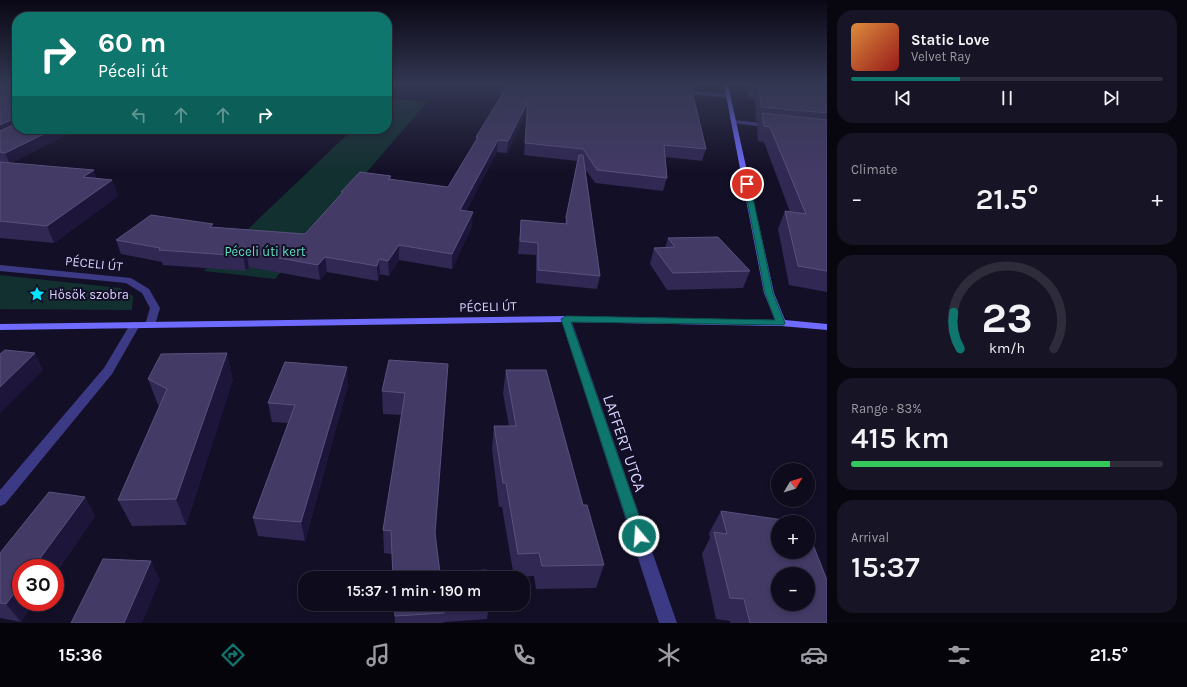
<!DOCTYPE html>
<html lang="en">
<head>
<meta charset="utf-8">
<style>
	body { margin:0; font-family:Karla,sans-serif; background:#171425; color:#f1f3f6; height:100vh; display:flex; flex-direction:column; font-size:15px; white-space:nowrap }
	* { box-sizing:border-box; margin:0 }
	p { font-size:13px; color:#9b9ba3 }
	.icon { flex:none; width:22px; height:22px; fill:none; stroke:currentColor; stroke-width:2; stroke-linecap:round; stroke-linejoin:round }
	.map { position:relative; flex:1; overflow:hidden }
	.drawer { display:flex; flex-direction:column; gap:10px; padding:10px; background:#08060f; width:360px }
	.drawer>* { flex:none }
	.hud { position:absolute; left:12px; top:12px; width:380px; height:122px; border-radius:16px; box-shadow:0 2px 6px #0003,0 0 0 1px #2e2b3b; background:#0f766e; color:#fff; overflow:hidden }
	.needle { width:26px; rotate:52deg }
	.buttons { position:absolute; left:771px; top:463px; display:grid; gap:8px }
	.buttons a { display:grid; place-items:center; width:44px; height:44px; border-radius:50%; background:#0e0b1c; box-shadow:0 2px 6px #0003,0 0 0 1px #2e2b3b; font-size:20px }
	.speed { position:absolute; left:12px; top:559px; display:flex; gap:8px; font-size:20px; font-weight:700; text-align:center }
	.speed>* { display:grid; place-content:center; width:52px; height:52px; border-radius:50%; background:#0e0b1c; box-shadow:0 2px 6px #0003,0 0 0 1px #2e2b3b; line-height:1 }
	.speed .limit { border:6px solid #d22; background:#fff; color:#111 }
	.pin { position:absolute; display:grid; place-items:center; width:34px; height:34px; color:#fff; margin:-17px; border:2px solid #fff; border-radius:50%; box-shadow:0 1px 4px #0007 }
	.me { position:absolute; width:44px; margin:-22px; rotate:342deg; stroke-linejoin:round; filter:drop-shadow(0 0 3px #0008) }
	.turn { display:flex; align-items:center; gap:14px; height:84px; padding:0 20px; font-size:18px }
	.turn .icon { width:52px; height:52px; stroke-width:2.5 }
	.turn b { display:block; font-size:28px; line-height:34px }
	.lanes { display:flex; align-items:center; height:38px; padding:0 20px; background:#0003; justify-content:center; gap:20px; direction:ltr }
	.lanes .off { opacity:.35 }
	.big { font-size:30px; font-weight:600; line-height:1.1 }
	.drawer .tile { flex:1; display:flex; flex-direction:column; justify-content:center; gap:6px; min-width:0; padding:0 14px; border-radius:16px; background:#171425 }
	.drawer .dial { align-items:center; gap:0 }
	.dial svg { height:104px; overflow:visible; fill:none; stroke:#2e2b3b; stroke-width:7; stroke-linecap:round; text-anchor:middle }
	.dial text { fill:#f1f3f6; stroke:none }
	.song { display:flex; align-items:center; gap:12px }
	.cover { width:48px; height:48px; border-radius:6px; background:linear-gradient(135deg,hsl(30 70% 55%),hsl(0 70% 35%)) }
	.played { height:4px; border-radius:2px; background:linear-gradient(90deg,#0f766e 35%,#2e2b3b 35%) }
	.keys { display:flex; justify-content:space-around; direction:ltr }
	.heat { display:flex; justify-content:space-between; align-items:center; font-size:22px; direction:ltr }
	.charge { height:6px; border-radius:3px; background:linear-gradient(90deg,#34c759 83%,#2e2b3b 0) }
	.trip { position:absolute; left:298px; top:571px; width:232px; height:40px; border-radius:16px; background:#0e0b1c; box-shadow:0 2px 6px #0003,0 0 0 1px #2e2b3b; font-weight:600; line-height:40px; text-align:center }
	.tab-bar { display:flex; height:64px; justify-content:space-around; align-items:center; background:#06040b; color:#9b9ba3 }
	.tab-bar .icon { width:28px; height:28px }
	.tab-bar .selected { color:#0f766e }
	.tab-bar b { font-size:18px; color:#f1f3f6 }
	main { display:flex; flex:1; min-height:0 }
	.map>svg:first-child { display:block }
	.green { fill:#12302f }
	.lines { fill:none; stroke-linecap:round; stroke-linejoin:round }
	.lane { fill:#3d3a85; fill-rule:evenodd }
	.street { fill:#3d3a85; fill-rule:evenodd }
	.secondary { fill:#6f6bff; fill-rule:evenodd }
	.wall { fill:#312854 }
	.shaded-wall { fill:#1d163a }
	.building { fill:#433a66; stroke:#5a527e; fill-rule:evenodd }
	.route { fill:#0f766e; stroke:#0a4d48 }
	.labels { text-anchor:middle; stroke-width:4; stroke-linejoin:round; paint-order:stroke }
	.park-label { font-size:13px; fill:#5fe0c0; stroke:#130f26 }
	.street-label { font-size:13px; fill:#d9d4ff; stroke:#130f26 }
	.poi-label { font-size:13px; fill:#d9d4ff; stroke:#130f26; text-anchor:start }
	.near-street-label { font-size:16px; fill:#d9d4ff; stroke:#130f26 }
</style>
</head>
<body>
<main>
<div class="map">
<svg width="827" height="623" viewBox="0 0 827 623">
	<rect width="100%" height="100%" fill="#130f26"/>
	<g class="green">
		<path d="M 387,98 L 427,102 L 275,279 L 204,271 L 353,129 L 387,129 Z"/>
		<path d="M 0,275 L 120,288 L 133,296 L 132,310 L 0,309 Z"/>
	</g>
	<g class="lines">
		<path class="lane" d="M 135,322 L 140,325 L 112,374 L 5,504 L 0,506 L 0,490 L 104,368 L 131,323 Z"/>
		<g class="street">
			<path d="M 681,90 L 729,94 L 732,96 L 729,98 L 679,93 L 679,91 Z"/>
			<path d="M 735,120 L 771,124 L 774,126 L 771,128 L 733,123 L 732,122 Z"/>
			<path d="M 0,265 L 131,278 L 149,289 L 160,308 L 155,325 L 154,327 L 146,327 L 145,325 L 150,308 L 142,293 L 126,283 L 0,271 Z"/>
			<path d="M 566,316 L 571,319 L 677,623 L 659,623 L 561,319 Z"/>
		</g>
		<path class="secondary" d="M 724,85 L 728,85 L 774,293 L 785,320 L 827,324 L 827,330 L 781,326 L 566,322 L 0,330 L 0,324 L 566,316 L 775,320 L 764,293 Z"/>
	</g>
	<g class="wall">
		<path d="M 0,85 L 17,85 L 17,129 L 77,129 L 11,163 L 96,178 L 112,180 L 118,196 L 54,243 L 0,238 Z"/>
		<path d="M 508,85 L 689,85 L 706,149 L 702,161 L 665,157 L 667,178 L 663,191 L 595,183 L 585,169 L 600,276 L 597,289 L 536,283 L 536,255 L 518,254 L 520,232 L 521,220 L 565,224 L 577,161 L 524,155 L 527,111 L 507,153 L 497,152 L 466,211 L 472,226 L 452,269 L 399,260 L 389,276 L 380,274 L 378,281 L 327,272 L 320,280 L 249,267 L 246,271 L 163,265 L 162,262 L 121,254 L 116,240 L 214,228 L 305,234 L 341,195 L 341,192 L 391,176 L 391,179 L 448,187 L 476,142 L 476,137 Z"/>
		<path d="M 746,85 L 827,85 L 827,292 L 789,285 L 778,229 L 785,211 L 790,212 L 764,142 L 758,141 L 757,127 L 759,121 L 756,121 L 755,99 L 749,99 Z"/>
		<path d="M 668,238 L 750,271 L 743,288 L 667,290 L 650,264 L 654,248 L 665,248 Z"/>
		<path d="M 506,370 L 583,505 L 604,565 L 596,588 L 536,589 L 534,576 L 514,577 L 502,507 L 499,507 L 492,449 L 494,426 L 509,426 L 503,393 Z"/>
		<path d="M 148,379 L 233,379 L 186,525 L 132,526 L 118,500 L 160,406 L 158,405 Z"/>
		<path d="M 348,385 L 305,541 L 258,536 L 253,518 L 288,423 L 272,422 L 268,403 Z"/>
		<path d="M 447,386 L 393,578 L 392,554 L 384,553 L 383,530 L 401,415 L 383,414 L 382,391 Z"/>
		<path d="M 85,497 L 95,516 L 55,574 L 55,568 L 21,622 L 0,618 L 0,553 Z"/>
		<path d="M 721,511 L 827,623 L 730,623 L 730,621 L 716,619 L 702,554 L 710,538 L 709,533 Z"/>
		<path d="M 394,604 L 489,604 L 487,619 L 444,622 L 443,623 L 395,623 Z"/>
	</g>
	<g class="shaded-wall">
		<path d="M 528,101 L 527,111 L 507,153 L 508,141 Z"/>
		<path d="M 15,118 L 17,123 L 0,137 L 0,125 Z"/>
		<path d="M 54,129 L 77,129 L 10,164 L 5,153 Z"/>
		<path d="M 498,140 L 497,152 L 460,224 L 460,210 Z"/>
		<path d="M 94,170 L 99,187 L 83,177 Z"/>
		<path d="M 112,180 L 118,196 L 54,243 L 47,226 Z"/>
		<path d="M 473,212 L 472,226 L 452,269 L 452,254 Z"/>
		<path d="M 399,245 L 399,260 L 389,276 L 388,261 Z"/>
		<path d="M 246,252 L 249,267 L 246,271 L 243,256 Z"/>
		<path d="M 325,257 L 327,272 L 320,280 L 318,265 Z"/>
		<path d="M 379,259 L 380,274 L 378,281 L 377,266 Z"/>
		<path d="M 35,353 L 43,370 L 0,413 L 0,387 Z"/>
		<path d="M 227,353 L 233,379 L 186,525 L 176,499 Z"/>
		<path d="M 448,364 L 447,386 L 434,556 L 435,533 Z"/>
		<path d="M 347,367 L 348,385 L 305,541 L 301,522 Z"/>
		<path d="M 85,497 L 95,516 L 55,574 L 55,568 L 33,568 Z"/>
		<path d="M 151,561 L 160,580 L 142,623 L 124,623 Z"/>
		<path d="M 21,584 L 21,602 L 35,602 L 21,622 L 6,604 Z"/>
	</g>
	<g class="building">
		<path d="M 0,85 L 17,85 L 17,118 L 15,118 L 0,125 Z"/>
		<path d="M 508,85 L 680,85 L 691,86 L 706,149 L 664,145 L 667,178 L 597,170 L 583,149 L 525,143 L 528,101 L 508,141 L 498,140 L 460,210 L 473,212 L 452,254 L 399,245 L 388,261 L 379,259 L 377,266 L 325,257 L 318,265 L 246,252 L 243,256 L 159,250 L 160,248 L 116,240 L 151,215 L 213,224 L 210,227 L 305,234 L 343,192 L 341,192 L 360,172 L 391,176 L 388,179 L 448,187 L 478,137 L 476,137 Z"/>
		<path d="M 753,85 L 827,85 L 827,113 L 761,107 L 759,86 L 753,86 Z"/>
		<path d="M 762,113 L 827,120 L 827,271 L 798,266 L 785,211 L 806,214 L 770,127 L 764,126 Z"/>
		<path d="M 17,123 L 17,129 L 54,129 L 5,153 L 0,152 L 0,131 Z"/>
		<path d="M 579,155 L 583,155 L 600,276 L 538,270 L 538,243 L 520,241 L 521,220 L 567,224 L 566,217 Z"/>
		<path d="M 0,162 L 94,170 L 83,177 L 112,180 L 47,226 L 0,221 Z"/>
		<path d="M 718,237 L 750,271 L 673,273 L 654,248 L 675,247 L 668,238 Z"/>
		<path d="M 5,350 L 35,353 L 0,387 L 0,354 Z"/>
		<path d="M 227,353 L 176,499 L 118,500 L 167,389 L 148,379 L 161,354 Z"/>
		<path d="M 389,360 L 448,364 L 435,533 L 440,573 L 486,570 L 487,578 L 393,578 L 391,531 L 383,530 L 405,393 L 382,391 Z"/>
		<path d="M 285,362 L 347,367 L 301,522 L 253,518 L 295,405 L 268,403 Z"/>
		<path d="M 506,370 L 546,370 L 583,505 L 587,505 L 604,565 L 542,566 L 539,553 L 518,554 L 506,483 L 503,483 L 494,426 L 516,426 Z"/>
		<path d="M 49,492 L 85,497 L 33,568 L 21,568 L 21,584 L 6,604 L 0,603 L 0,553 Z"/>
		<path d="M 721,511 L 797,522 L 778,522 L 778,552 L 808,552 L 808,532 L 827,580 L 827,623 L 750,623 L 744,599 L 730,598 L 714,532 L 727,534 ZM 778,574 L 808,574 L 808,604 L 778,604 Z"/>
		<path d="M 103,559 L 151,561 L 124,623 L 71,623 Z"/>
		<path d="M 394,604 L 443,604 L 444,613 L 395,616 Z"/>
	</g>
	<linearGradient id="sky" x2="0" y2="1"><stop stop-color="#0a0815"/><stop offset="0.49" stop-color="#333752"/><stop offset="1" stop-color="#333752" stop-opacity="0"/></linearGradient>
	<rect width="827" height="172" fill="url(#sky)"/>
	<path class="route" d="M 747,182 L 750,184 L 773,293 L 785,323 L 784,325 L 571,322 L 646,536 L 644,540 L 639,542 L 634,540 L 632,536 L 561,319 L 566,316 L 775,320 L 765,293 L 744,184 Z"/>
	<defs>
		<g id="sight-bare" transform="scale(1.2)"><path d="M0-6L1.8-2.2L6-1.7L2.9 1.2L3.7 5.4L0 3.3L-3.7 5.4L-2.9 1.2L-6-1.7L-1.8-2.2Z" fill="#00e5ff" stroke="#130f26" stroke-width="2.5" paint-order="stroke"/></g>
	</defs>
	<g fill-rule="evenodd">
		<use href="#sight-bare" x="37" y="294"/>
	</g>
	<g class="labels">
		<g class="park-label">
			<text x="265" y="256">Péceli úti kert</text>
		</g>
		<g class="street-label">
			<text transform="translate(94 263) rotate(6)" y="5">PÉCELI ÚT</text>
			<text transform="translate(488 306) rotate(-1)" y="5">PÉCELI ÚT</text>
		</g>
		<g class="poi-label">
			<text x="49" y="299">Hősök szobra</text>
		</g>
		<g class="near-street-label">
			<text transform="translate(625 443) rotate(71)" y="6">LAFFERT UTCA</text>
		</g>
	</g>
</svg>
<div class="buttons">
<a><svg class="needle" viewBox="-14 -14 28 28"><path d="M0-13l5 13h-10z" fill="#e53935"/><path d="M0 13l5-13h-10z" fill="#9b9ba3"/></svg></a>
<a>+</a>
<a>−</a>
</div>
<div class="speed"><div class="limit">30</div></div>
<div class="pin" style="left:747px;top:184px;background:#d93025"><svg class="icon" aria-label="arrive" viewBox="0 0 24 24"><path d="M6 21V4h12l-3 4 3 4H6"/></svg></div>
<svg class="me" style="left:639px;top:536px" viewBox="-20 -20 40 40"><circle r="17" fill="#0f766e" stroke="#fff" stroke-width="3"/><path d="M0-11L8 9 0 5-8 9z" fill="#fff"/></svg>
<div class="trip">15:37 · 1 min · 190 m</div>
<div class="hud">
<div class="turn"><svg class="icon" aria-label="right" viewBox="0 0 24 24"><path d="M7 20v-9h11M14 6l5 5-5 5"/></svg><div><b>60 m</b>Péceli út</div></div>
<div class="lanes"><svg class="icon off" aria-label="left" viewBox="0 0 24 24"><path d="M17 20v-9H6M10 6l-5 5 5 5"/></svg><svg class="icon off" aria-label="ahead" viewBox="0 0 24 24"><path d="M12 20V5M6 11l6-6 6 6"/></svg><svg class="icon off" aria-label="ahead" viewBox="0 0 24 24"><path d="M12 20V5M6 11l6-6 6 6"/></svg><svg class="icon" aria-label="right" viewBox="0 0 24 24"><path d="M7 20v-9h11M14 6l5 5-5 5"/></svg></div>
</div>
</div>
<section class="drawer">
<div class="tile">
<div class="song"><i class="cover"></i><div><b>Static Love</b><p>Velvet Ray</p></div></div>
<div class="played"></div>
<div class="keys"><svg class="icon" aria-label="previous" viewBox="0 0 24 24"><path d="M18 5L8 12l10 7zM5 5v14"/></svg><svg class="icon" aria-label="pause" viewBox="0 0 24 24"><path d="M8 5v14M16 5v14"/></svg><svg class="icon" aria-label="next" viewBox="0 0 24 24"><path d="M6 5l10 7-10 7zM19 5v14"/></svg></div>
</div>
<div class="tile"><p>Climate</p>
<div class="heat"><a>−</a><b class="big">21.5°</b><a>+</a></div>
</div>
<div class="tile dial"><svg viewBox="0 0 100 80">
<path d="M14 69A42 42 0 1 1 86 69"/>
<path d="M14 69A42 42 0 0 1 9 41" stroke="#0f766e"/>
<text x="50" y="56" font-size="32" font-weight="700">23</text>
<text x="50" y="72" font-size="11">km/h</text>
</svg></div>
<div class="tile"><p>Range · 83%</p><b class="big">415 km</b><div class="charge"></div></div>
<div class="tile"><p>Arrival</p><b class="big">15:37</b></div>
</section>
</main>
<nav class="tab-bar">
<b>15:36</b>
<svg class="icon selected" aria-label="directions" viewBox="0 0 24 24"><path d="M12 3l9 9-9 9-9-9zM9 14v-3h6M13 9l2 2-2 2"/></svg>
<svg class="icon" aria-label="music" viewBox="0 0 24 24"><path d="M9 18V5l10-2v13"/><circle cx="6" cy="18" r="3"/><circle cx="16" cy="16" r="3"/></svg>
<svg class="icon" aria-label="phone" viewBox="0 0 24 24"><path d="M5 4h4l2 5-3 2q2 4 5 5l2-3 5 2v4C11 20 4 13 5 4z"/></svg>
<svg class="icon" aria-label="climate" viewBox="0 0 24 24"><path d="M12 3v18M4 7l16 10M4 17L20 7"/></svg>
<svg class="icon" aria-label="car" viewBox="0 0 24 24"><path d="M5 17H2v-5l4-1 3-4h7l3 4 3 1v5h-3M9 17h6M6 11h13"/><circle cx="7" cy="17" r="2"/><circle cx="17" cy="17" r="2"/></svg>
<svg class="icon" aria-label="filters" viewBox="0 0 24 24"><path d="M4 7h16M4 17h16"/><circle cx="9" cy="7" r="2"/><circle cx="15" cy="17" r="2"/></svg>
<b>21.5°</b>
</nav>
</body>
</html>
